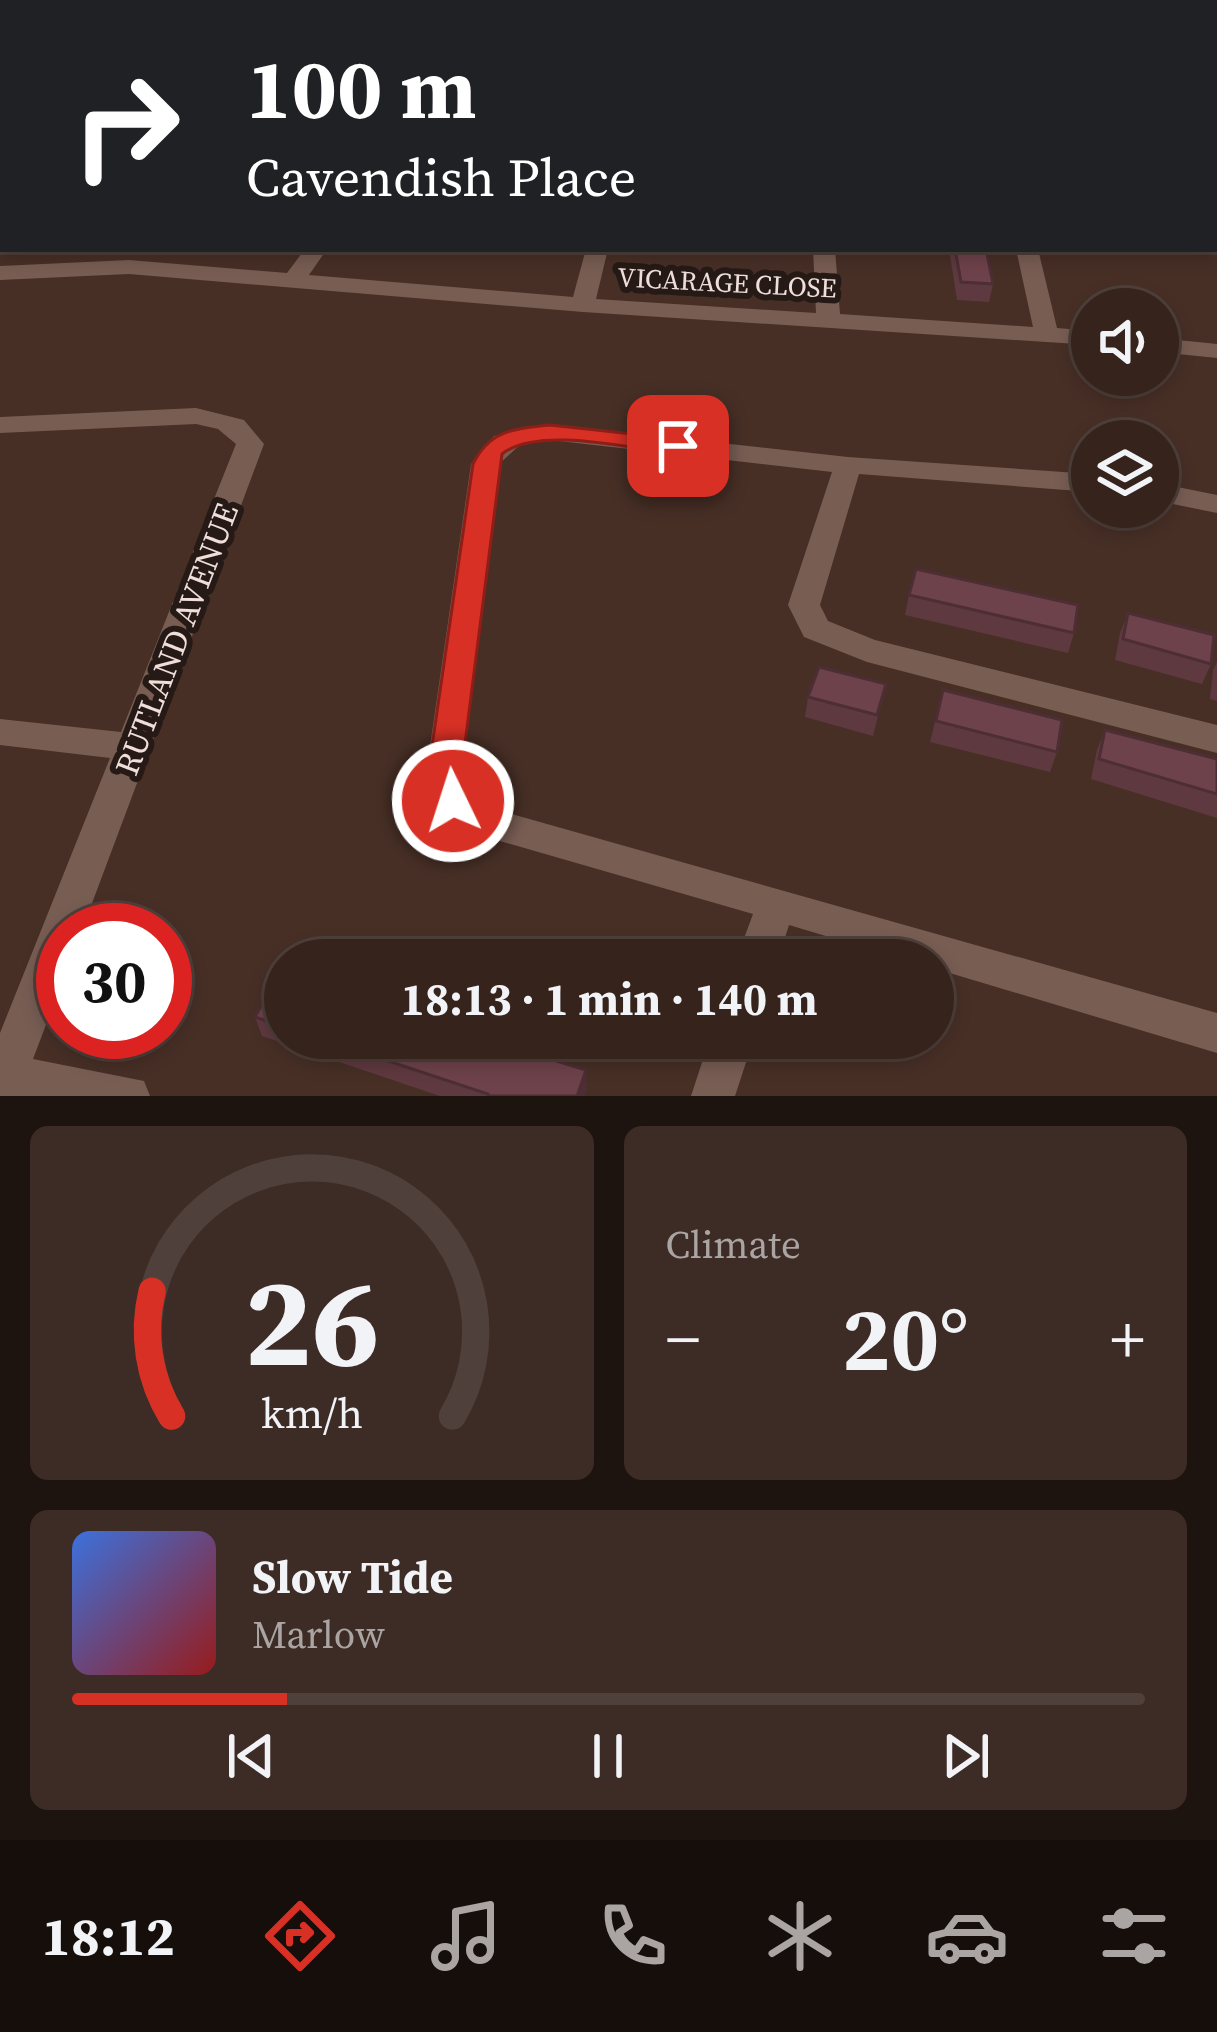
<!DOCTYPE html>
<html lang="en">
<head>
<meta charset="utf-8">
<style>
	body { margin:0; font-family:"Source Serif 4",serif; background:#3d2b25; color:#f1f3f6; height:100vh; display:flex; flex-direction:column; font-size:45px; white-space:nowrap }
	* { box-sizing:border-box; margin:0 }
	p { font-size:39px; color:#aaa4a3 }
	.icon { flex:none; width:66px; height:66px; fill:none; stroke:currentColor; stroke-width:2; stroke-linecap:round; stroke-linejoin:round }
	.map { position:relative; height:1096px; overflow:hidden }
	.drawer { display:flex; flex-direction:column; gap:30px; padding:30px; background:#1d130f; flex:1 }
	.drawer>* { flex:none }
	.banner { position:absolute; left:0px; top:0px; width:1218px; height:252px; box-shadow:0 6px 18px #0003,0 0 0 3px #4f403b; background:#202124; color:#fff; overflow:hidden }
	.controls { position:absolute; left:1071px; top:288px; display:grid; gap:24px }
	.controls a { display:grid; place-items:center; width:108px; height:108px; border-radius:50%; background:#35231c; box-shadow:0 6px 18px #0003,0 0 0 3px #4f403b; font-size:60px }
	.speed { position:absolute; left:36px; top:903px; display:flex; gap:24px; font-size:60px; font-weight:700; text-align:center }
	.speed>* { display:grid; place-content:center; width:156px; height:156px; border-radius:50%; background:#35231c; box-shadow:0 6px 18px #0003,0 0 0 3px #4f403b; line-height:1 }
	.speed .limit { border:18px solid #d22; background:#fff; color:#111 }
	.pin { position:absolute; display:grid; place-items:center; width:102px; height:102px; color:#fff; margin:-51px; border-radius:24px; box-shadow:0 6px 18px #0006 }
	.me { position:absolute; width:132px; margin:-66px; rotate:356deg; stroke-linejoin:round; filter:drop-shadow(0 0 9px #0008) }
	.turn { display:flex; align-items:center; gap:42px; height:252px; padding:0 48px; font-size:54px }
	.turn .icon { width:156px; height:156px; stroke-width:2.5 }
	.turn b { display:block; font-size:84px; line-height:102px }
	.big { font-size:90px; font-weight:700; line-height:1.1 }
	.drawer .tile { flex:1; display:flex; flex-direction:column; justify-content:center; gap:18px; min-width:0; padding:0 42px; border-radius:18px; background:#3d2b25 }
	.drawer .dial { align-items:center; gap:0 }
	.dial svg { height:312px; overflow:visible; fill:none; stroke:#4f403b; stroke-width:7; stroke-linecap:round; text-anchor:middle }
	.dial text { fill:#f1f3f6; stroke:none }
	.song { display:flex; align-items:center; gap:36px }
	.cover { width:144px; height:144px; border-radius:18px; background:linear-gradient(135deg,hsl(220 70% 55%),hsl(0 70% 35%)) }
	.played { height:12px; border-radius:6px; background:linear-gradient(90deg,#d93025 20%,#4f403b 20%) }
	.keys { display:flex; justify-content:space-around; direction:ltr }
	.heat { display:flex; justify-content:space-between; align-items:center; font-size:66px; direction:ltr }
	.drawer .tiles { flex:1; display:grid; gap:30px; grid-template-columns:1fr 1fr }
	.tile:last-child { grid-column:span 2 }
	.trip { position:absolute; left:264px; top:939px; width:690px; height:120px; border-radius:60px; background:#35231c; box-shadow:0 6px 18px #0003,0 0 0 3px #4f403b; font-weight:700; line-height:120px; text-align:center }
	.menu { display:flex; height:192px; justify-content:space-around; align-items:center; background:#150e0b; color:#aaa4a3 }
	.menu .icon { width:84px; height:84px }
	.menu .selected { color:#d93025 }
	.menu b { font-size:54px; color:#f1f3f6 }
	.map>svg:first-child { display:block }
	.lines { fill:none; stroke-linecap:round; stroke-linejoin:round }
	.street { fill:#785d53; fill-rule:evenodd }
	.secondary { fill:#99765a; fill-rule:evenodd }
	.wall { fill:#5f3940 }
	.shaded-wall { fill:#4d2e34 }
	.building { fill:#6e424b; stroke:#4d2e34; stroke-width:3 }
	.route { fill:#d93025; stroke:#8d1f18; stroke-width:3 }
	.labels { text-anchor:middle; stroke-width:12; stroke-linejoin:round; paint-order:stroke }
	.far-street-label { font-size:27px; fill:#efded9; stroke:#251a16 }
	.street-label { font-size:33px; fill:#efded9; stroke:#251a16 }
</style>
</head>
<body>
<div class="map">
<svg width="1217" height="1096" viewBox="0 0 1217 1096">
	<rect width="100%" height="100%" fill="#472f26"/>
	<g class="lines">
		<g class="street">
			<path d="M 407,0 L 436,0 L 405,3 Z"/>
			<path d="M 851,0 L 870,0 L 872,3 L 853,3 Z"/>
			<path d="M 1032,0 L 1055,0 L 1057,3 L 1034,3 Z"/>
			<path d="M 0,109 L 3,109 L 0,121 Z"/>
			<rect x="1215" y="110" width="2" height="12"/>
			<path d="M 305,249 L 327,249 L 309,275 L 573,297 L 586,249 L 608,249 L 596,299 L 816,313 L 813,249 L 835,249 L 840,314 L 1033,327 L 1016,249 L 1038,249 L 1057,328 L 1092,331 L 1092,345 L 583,312 L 129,274 L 0,280 L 0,266 L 129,260 L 287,273 Z"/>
			<path d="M 1158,338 L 1217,344 L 1217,358 L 1158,352 Z"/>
			<path d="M 196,408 L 244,420 L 264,444 L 82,930 L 63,930 L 63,980 L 33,1059 L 144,1081 L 150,1096 L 0,1096 L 0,1033 L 110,758 L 0,745 L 0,719 L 121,732 L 236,444 L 218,429 L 196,424 L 0,433 L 0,417 Z"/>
			<path d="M 550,424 L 848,457 L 1092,474 L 1092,492 L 859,474 L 820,605 L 828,621 L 875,640 L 1217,725 L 1217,753 L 867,662 L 804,637 L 788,605 L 832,472 L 550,440 L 521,444 L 499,464 L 463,767 L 469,793 L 497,810 L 1217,1013 L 1217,1053 L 933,968 L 933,960 L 906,960 L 789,925 L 778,960 L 736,960 L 753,914 L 486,837 L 440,811 L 427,767 L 471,464 L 494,436 Z"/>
			<path d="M 1158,483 L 1217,495 L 1217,513 L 1158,501 Z"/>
			<path d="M 710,1038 L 754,1038 L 735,1096 L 691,1096 Z"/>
		</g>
		<g class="secondary">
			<path d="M 83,0 L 100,0 L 81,3 Z"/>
			<path d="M 3,66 L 3,78 L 0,79 L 0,67 Z"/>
		</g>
	</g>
	<g class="wall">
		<path d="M 128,0 L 376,0 L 362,3 L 126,3 Z"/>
		<path d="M 949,249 L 986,249 L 993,284 L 989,302 L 957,300 Z"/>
		<path d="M 909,595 L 1074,633 L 1068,653 L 905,615 Z"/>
		<path d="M 1128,613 L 1211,664 L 1202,684 L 1115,660 L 1120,633 Z"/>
		<path d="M 1217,662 L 1217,701 L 1210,699 L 1213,670 Z"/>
		<path d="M 886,684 L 873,736 L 805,717 L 808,697 Z"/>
		<path d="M 943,690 L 1057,752 L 1050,772 L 930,742 Z"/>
		<path d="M 1105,730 L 1217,759 L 1217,818 L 1091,779 L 1097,750 Z"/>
		<path d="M 285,968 L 285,1038 L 481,1038 L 587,1089 L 584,1096 L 440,1096 L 262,1036 L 255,1017 Z"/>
	</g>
	<g class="shaded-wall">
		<path d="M 352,0 L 376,0 L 362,3 L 353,3 Z"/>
		<path d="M 586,1070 L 587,1089 L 584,1096 L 577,1096 Z"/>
	</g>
	<g class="building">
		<path d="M 128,0 L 277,0 L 251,3 L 126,3 Z"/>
		<path d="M 660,0 L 721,0 L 722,3 L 660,3 Z"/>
		<path d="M 876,0 L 923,0 L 925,3 L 878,3 Z"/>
		<path d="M 0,1 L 32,2 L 3,3 L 3,23 L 0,26 Z"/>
		<path d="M 955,249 L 986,249 L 993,284 L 961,282 Z"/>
		<path d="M 916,569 L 1078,605 L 1074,633 L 909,595 Z"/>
		<path d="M 1128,613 L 1214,635 L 1211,664 L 1123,639 Z"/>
		<path d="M 819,667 L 886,684 L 877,715 L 808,697 Z"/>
		<path d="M 943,690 L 1062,720 L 1057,752 L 936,721 Z"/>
		<path d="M 1105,730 L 1217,759 L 1217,794 L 1099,759 Z"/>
		<path d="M 283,967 L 285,968 L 285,1027 L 255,1017 Z"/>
		<path d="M 319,1038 L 481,1038 L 586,1070 L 577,1096 L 488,1096 L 488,1094 Z"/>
	</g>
	<path class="route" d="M 550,425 L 678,439 L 690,446 L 678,454 C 633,449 538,425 502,454 L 462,767 L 470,801 L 465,811 L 453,815 L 441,811 L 429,767 L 473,464 C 490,429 515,429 550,425 Z"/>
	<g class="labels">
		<g class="far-street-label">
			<text transform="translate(727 283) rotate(3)" y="9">VICARAGE CLOSE</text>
		</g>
		<g class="street-label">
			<text transform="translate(176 639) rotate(-69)" y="12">RUTLAND AVENUE</text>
		</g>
	</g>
</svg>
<div class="controls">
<a><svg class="icon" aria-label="sound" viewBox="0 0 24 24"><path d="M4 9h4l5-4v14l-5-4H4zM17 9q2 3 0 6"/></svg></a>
<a><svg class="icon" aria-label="layers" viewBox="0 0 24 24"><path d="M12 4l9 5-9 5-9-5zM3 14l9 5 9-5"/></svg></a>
</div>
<div class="speed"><div class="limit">30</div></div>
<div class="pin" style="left:678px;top:446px;background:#d93025"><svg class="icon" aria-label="arrive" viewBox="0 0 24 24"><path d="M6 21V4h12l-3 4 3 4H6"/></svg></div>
<svg class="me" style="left:453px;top:801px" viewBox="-20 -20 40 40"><circle r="17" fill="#d93025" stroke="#fff" stroke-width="3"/><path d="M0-11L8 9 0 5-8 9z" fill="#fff"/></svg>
<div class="trip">18:13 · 1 min · 140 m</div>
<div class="banner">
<div class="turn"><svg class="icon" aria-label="right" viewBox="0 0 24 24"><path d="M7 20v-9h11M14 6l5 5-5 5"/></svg><div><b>100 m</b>Cavendish Place</div></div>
</div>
</div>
<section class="drawer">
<div class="tiles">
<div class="tile dial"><svg viewBox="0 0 100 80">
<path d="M14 69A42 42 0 1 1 86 69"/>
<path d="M14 69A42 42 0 0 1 9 37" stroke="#d93025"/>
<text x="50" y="56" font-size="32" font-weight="700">26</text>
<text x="50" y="72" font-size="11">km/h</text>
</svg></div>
<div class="tile"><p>Climate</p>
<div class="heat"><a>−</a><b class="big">20°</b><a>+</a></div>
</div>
<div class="tile">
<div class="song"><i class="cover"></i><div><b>Slow Tide</b><p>Marlow</p></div></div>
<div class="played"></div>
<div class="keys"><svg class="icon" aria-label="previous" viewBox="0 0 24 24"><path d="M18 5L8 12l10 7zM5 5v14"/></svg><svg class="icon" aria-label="pause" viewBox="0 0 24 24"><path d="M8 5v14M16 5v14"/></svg><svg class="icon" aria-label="next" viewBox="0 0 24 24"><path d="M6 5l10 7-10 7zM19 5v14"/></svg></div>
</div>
</div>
</section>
<nav class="menu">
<b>18:12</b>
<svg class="icon selected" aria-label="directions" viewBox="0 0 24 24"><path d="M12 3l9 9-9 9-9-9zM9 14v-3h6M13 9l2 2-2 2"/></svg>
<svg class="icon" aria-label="music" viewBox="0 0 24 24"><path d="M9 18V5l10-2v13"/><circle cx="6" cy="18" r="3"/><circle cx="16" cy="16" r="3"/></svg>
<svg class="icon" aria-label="phone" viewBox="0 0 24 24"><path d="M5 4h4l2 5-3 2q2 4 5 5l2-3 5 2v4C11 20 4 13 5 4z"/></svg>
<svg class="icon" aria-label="climate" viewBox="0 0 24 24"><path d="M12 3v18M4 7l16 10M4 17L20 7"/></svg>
<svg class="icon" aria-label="car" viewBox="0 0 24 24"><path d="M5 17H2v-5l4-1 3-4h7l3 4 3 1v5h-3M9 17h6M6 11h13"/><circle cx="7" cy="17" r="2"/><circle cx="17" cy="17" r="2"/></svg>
<svg class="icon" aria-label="filters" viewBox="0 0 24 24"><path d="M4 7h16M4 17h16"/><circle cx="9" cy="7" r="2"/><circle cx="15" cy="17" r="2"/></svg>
</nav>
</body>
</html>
